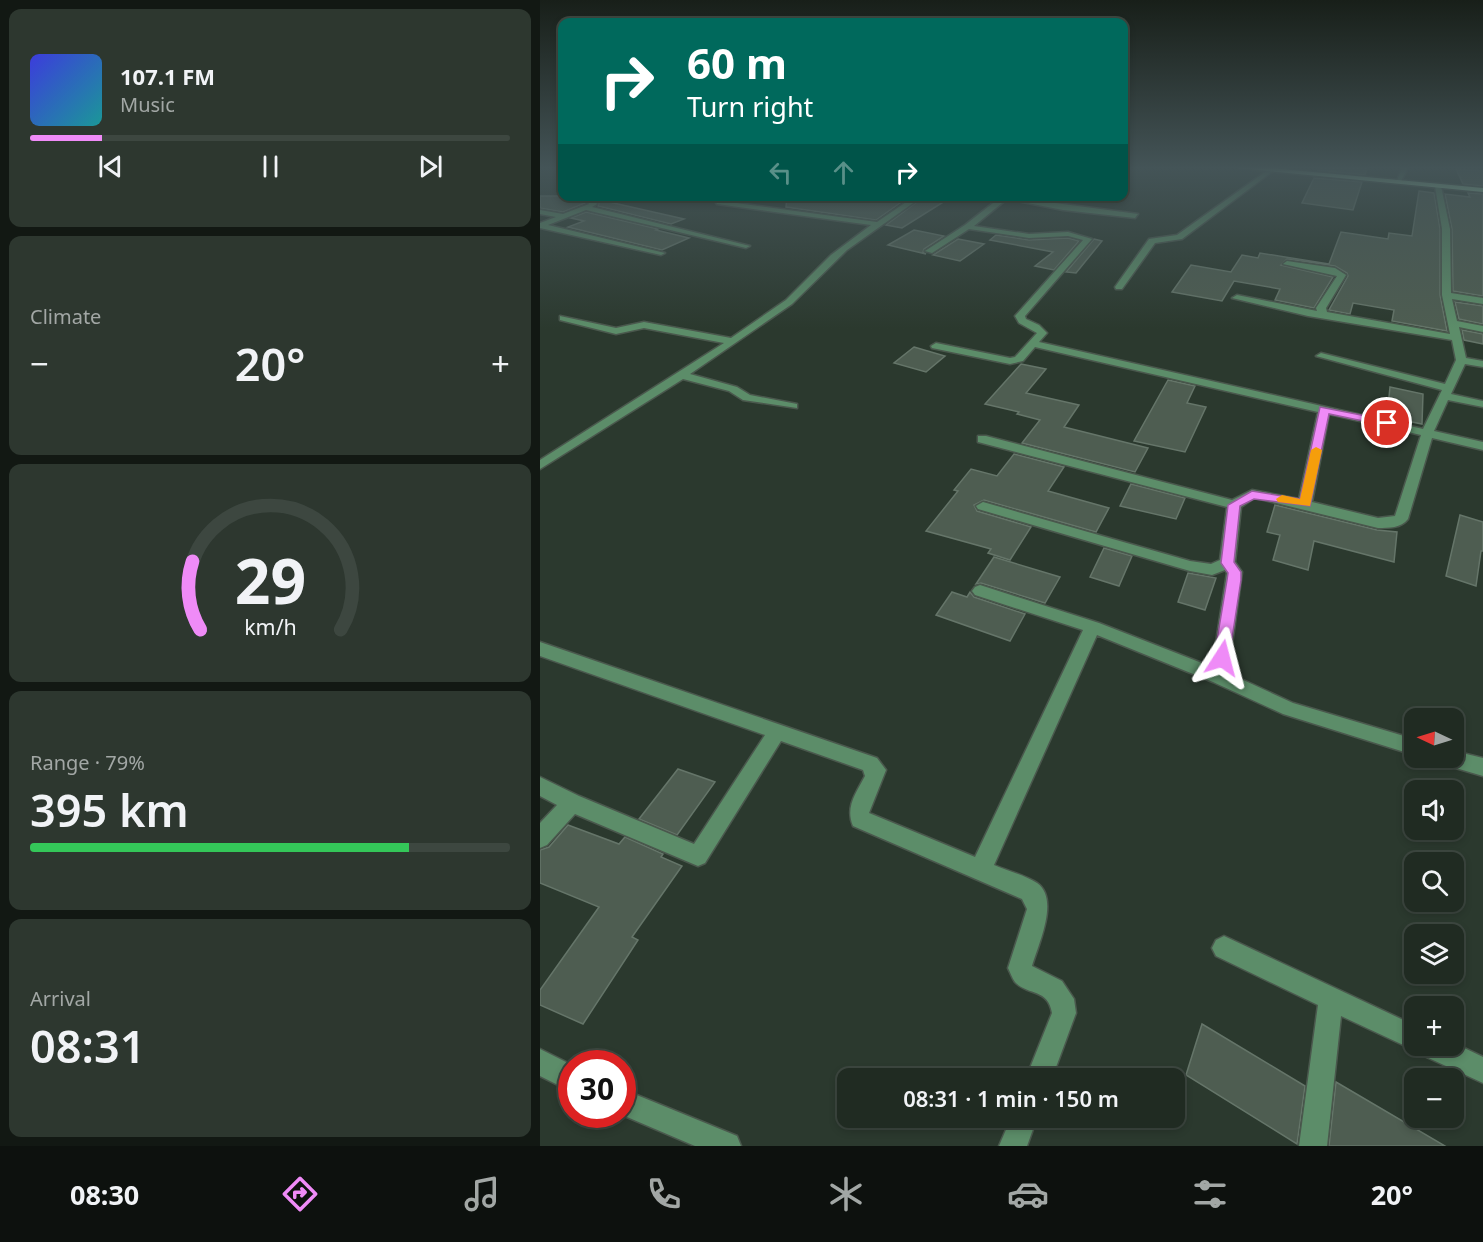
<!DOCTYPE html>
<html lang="en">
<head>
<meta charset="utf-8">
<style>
	body { margin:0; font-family:"Noto Sans",sans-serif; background:#2d372f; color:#f1f3f6; height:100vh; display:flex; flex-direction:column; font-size:22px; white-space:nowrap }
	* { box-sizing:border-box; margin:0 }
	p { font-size:20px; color:#a2a7a5 }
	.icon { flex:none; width:33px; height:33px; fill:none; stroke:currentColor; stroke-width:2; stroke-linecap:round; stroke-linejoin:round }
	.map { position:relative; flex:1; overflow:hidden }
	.sheet { display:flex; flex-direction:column; gap:9px; padding:9px; background:#121813; width:540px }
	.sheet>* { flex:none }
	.hud { position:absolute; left:18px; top:18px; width:570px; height:183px; border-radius:12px; box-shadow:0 3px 9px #0003,0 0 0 2px #3d4740; background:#00695c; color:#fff; overflow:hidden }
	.needle { width:39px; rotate:274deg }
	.buttons { position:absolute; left:864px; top:708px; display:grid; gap:12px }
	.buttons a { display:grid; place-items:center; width:60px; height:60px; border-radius:12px; background:#202b22; box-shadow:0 3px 9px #0003,0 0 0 2px #3d4740; font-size:30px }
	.speed { position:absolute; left:18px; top:1050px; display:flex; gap:12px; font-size:30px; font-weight:700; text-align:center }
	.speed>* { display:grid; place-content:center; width:78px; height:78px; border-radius:50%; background:#202b22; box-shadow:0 3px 9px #0003,0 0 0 2px #3d4740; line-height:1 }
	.speed .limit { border:9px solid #d22; background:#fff; color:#111 }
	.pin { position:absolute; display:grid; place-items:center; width:51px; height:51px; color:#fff; margin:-26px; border:3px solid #fff; border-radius:50%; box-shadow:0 2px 6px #0007 }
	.me { position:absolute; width:66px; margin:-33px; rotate:9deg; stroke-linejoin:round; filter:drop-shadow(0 0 4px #0008) }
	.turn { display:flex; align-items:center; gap:21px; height:126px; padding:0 30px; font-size:27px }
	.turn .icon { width:78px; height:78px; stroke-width:2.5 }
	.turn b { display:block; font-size:42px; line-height:51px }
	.lanes { display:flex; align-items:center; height:57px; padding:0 30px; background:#0003; justify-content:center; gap:30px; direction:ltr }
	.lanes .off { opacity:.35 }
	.big { font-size:45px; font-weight:600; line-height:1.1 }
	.sheet .card { flex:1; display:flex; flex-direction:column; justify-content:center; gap:9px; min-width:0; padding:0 21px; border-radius:12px; background:#2d372f }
	.sheet .dial { align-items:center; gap:0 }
	.dial svg { height:156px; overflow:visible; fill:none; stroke:#3d4740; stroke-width:7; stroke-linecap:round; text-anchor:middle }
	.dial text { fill:#f1f3f6; stroke:none }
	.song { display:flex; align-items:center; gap:18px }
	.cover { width:72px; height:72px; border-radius:9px; background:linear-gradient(135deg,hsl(240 70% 55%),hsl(180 70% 35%)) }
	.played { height:6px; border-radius:3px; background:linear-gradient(90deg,#ef8bf7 15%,#3d4740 15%) }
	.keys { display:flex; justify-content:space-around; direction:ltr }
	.heat { display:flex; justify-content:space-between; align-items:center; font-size:33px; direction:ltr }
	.charge { height:9px; border-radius:4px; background:linear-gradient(90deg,#34c759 79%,#3d4740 0) }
	.trip { position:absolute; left:297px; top:1068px; width:348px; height:60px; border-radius:12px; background:#202b22; box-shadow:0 3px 9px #0003,0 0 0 2px #3d4740; font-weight:600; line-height:60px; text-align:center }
	.dock { display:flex; height:96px; justify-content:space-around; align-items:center; background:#0d110e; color:#a2a7a5 }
	.dock .icon { width:42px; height:42px }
	.dock .current { color:#ef8bf7 }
	.dock b { font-size:27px; color:#f1f3f6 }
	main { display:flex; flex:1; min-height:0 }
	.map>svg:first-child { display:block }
	.building { fill:#4e5d51; stroke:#657569; stroke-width:1.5 }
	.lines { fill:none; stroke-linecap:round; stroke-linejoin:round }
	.minor-casing { stroke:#4a584d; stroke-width:3 }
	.highway-casing { stroke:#4a584d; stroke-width:3 }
	.minor { fill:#5c8d69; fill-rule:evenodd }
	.highway { fill:#b4fbc6; fill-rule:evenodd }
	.route { fill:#ef8bf7; stroke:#9b5aa1; stroke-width:1.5 }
	.slow { fill:#f59e0b }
</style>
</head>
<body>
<main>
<section class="sheet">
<div class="card">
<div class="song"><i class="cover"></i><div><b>107.1 FM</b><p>Music</p></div></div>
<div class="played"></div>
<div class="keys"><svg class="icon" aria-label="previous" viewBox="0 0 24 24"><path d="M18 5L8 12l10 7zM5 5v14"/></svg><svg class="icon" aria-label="pause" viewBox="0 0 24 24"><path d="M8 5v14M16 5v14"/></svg><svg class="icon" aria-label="next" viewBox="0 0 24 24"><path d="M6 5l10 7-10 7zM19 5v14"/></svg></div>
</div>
<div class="card"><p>Climate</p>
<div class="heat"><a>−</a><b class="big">20°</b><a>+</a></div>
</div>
<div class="card dial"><svg viewBox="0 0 100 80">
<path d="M14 69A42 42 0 1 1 86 69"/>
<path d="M14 69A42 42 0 0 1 10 34" stroke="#ef8bf7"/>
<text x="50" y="56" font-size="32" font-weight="700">29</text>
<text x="50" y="72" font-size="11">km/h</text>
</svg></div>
<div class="card"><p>Range · 79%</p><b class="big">395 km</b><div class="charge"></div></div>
<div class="card"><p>Arrival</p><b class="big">08:31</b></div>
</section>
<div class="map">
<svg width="943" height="1146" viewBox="0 0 943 1146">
	<rect width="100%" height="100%" fill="#2b392e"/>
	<g class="building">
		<path d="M 779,168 L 827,168 L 825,175 L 778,170 Z"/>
		<path d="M 916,169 L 943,171 L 943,186 L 923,184 Z"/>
		<path d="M 774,178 L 822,182 L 813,210 L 762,203 Z"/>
		<path d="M 879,191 L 894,193 L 900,229 L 900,295 L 907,331 L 852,321 L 854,310 L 813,303 L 810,314 L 789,310 L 808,276 L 807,273 L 795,266 L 747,259 L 741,265 L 793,277 L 774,308 L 735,300 L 740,289 L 694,281 L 682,301 L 632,292 L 651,265 L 691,272 L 702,255 L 718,258 L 720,253 L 789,264 L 801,232 L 848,239 L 849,233 L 872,236 Z"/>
		<path d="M 928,193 L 943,194 L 943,296 L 913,291 L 912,229 L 905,194 L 930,197 Z"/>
		<path d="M 0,196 L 44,196 L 43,199 L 45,203 L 23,212 L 0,208 Z"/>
		<path d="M 247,196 L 370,196 L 336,220 L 246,207 Z"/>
		<path d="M 385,196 L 413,196 L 362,228 L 346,225 Z"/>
		<path d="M 56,199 L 144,219 L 131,224 L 58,206 L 59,203 Z"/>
		<path d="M 46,212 L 118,229 L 116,230 L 149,238 L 122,250 L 28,227 L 44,221 L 31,218 Z"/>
		<path d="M 374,230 L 404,236 L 384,249 L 383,252 L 386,254 L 348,245 Z"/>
		<path d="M 456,235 L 489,240 L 528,238 L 539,241 L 514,270 L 495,266 L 513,252 L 450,240 Z"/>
		<path d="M 418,239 L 444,244 L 420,261 L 393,255 Z"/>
		<path d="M 554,239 L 562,241 L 536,273 L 526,272 Z"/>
		<path d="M 915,302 L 943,306 L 943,324 L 919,319 Z"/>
		<path d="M 922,330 L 943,334 L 943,344 L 924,340 Z"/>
		<path d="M 374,347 L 405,356 L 386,372 L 354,363 Z"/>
		<path d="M 481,364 L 506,369 L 486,393 L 539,405 L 524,427 L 608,448 L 595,472 L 482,443 L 500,420 L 477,414 L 479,412 L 445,404 Z"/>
		<path d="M 628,380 L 655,386 L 647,403 L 666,407 L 645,452 L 594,441 Z"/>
		<path d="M 850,387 L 883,394 L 882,424 L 847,417 Z"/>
		<path d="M 474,454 L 524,467 L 508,491 L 569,508 L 556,532 L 444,500 L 434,505 L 437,511 L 491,527 L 470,560 L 448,553 L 451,549 L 386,531 L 418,491 L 414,490 L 431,469 L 457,476 Z"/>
		<path d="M 591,484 L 645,498 L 636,519 L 580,506 Z"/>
		<path d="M 735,505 L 837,530 L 857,532 L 854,562 L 774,541 L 768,570 L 733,560 L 740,535 L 727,532 Z"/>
		<path d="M 920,515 L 943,522 L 943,551 L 941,551 L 936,586 L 906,576 Z"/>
		<path d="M 564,548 L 592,556 L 579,586 L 550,577 Z"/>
		<path d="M 454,557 L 520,577 L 505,603 L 441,583 L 436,584 Z"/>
		<path d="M 648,573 L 676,578 L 665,610 L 638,602 Z"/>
		<path d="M 412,592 L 427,597 L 430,592 L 434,597 L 485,614 L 470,641 L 396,615 Z"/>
		<path d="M 138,769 L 175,782 L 137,835 L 99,819 Z"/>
		<path d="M 28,825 L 79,844 L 85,837 L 123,854 L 121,857 L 142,866 L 92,937 L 98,940 L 43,1024 L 0,1005 L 0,990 L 59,907 L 0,883 L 0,850 L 9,847 Z"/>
		<path d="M 662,1024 L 765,1086 L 757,1144 L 646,1075 Z"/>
		<path d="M 796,1082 L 905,1146 L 789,1146 Z"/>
	</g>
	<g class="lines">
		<g class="minor-casing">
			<g id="minor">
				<path d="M 862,168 L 868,168 L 860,183 L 856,183 Z"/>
				<path d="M 728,170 L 733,171 L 642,239 L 615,243 L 582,289 L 576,289 L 575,287 L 609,239 L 637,235 Z"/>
				<path d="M 898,184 L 901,186 L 910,229 L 911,293 L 943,298 L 943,304 L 912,299 L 917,321 L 943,326 L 943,332 L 919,327 L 926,358 L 943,361 L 943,367 L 925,364 L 911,394 L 943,401 L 943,407 L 908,400 L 894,431 L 943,442 L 943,450 L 892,438 L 868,519 C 861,528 849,528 838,528 L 720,499 L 714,498 L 701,507 L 695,562 L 702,572 L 688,673 L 753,703 L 874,739 L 874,755 L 743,714 L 673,682 L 557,635 L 454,865 C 467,871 485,875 497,883 C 520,899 498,945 492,966 L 522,981 L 534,999 L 536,1013 L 512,1078 L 486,1078 L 512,1013 C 508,988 488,996 475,982 C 472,978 470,972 468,968 L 487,909 L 482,899 L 313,826 C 305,807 316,793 325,776 L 323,770 L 241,741 L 165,863 L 158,866 L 35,814 L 7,845 L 0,848 L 0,823 L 17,805 L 0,796 L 0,777 L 39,796 L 154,844 L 225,735 L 0,656 L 0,642 L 337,758 L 346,770 L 329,813 L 435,857 L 543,630 L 435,595 L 432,591 L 435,587 L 440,585 L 559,623 L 672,667 L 687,573 L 685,570 L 672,575 L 650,571 L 438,509 L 436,506 L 443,502 L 650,561 L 671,564 L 680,560 L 687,507 L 438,442 L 438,436 L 446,436 L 692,500 L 712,490 L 759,499 L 778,412 L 495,347 L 483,361 L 470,364 L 392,348 L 391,346 L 396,343 L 470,358 L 475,357 L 497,333 L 479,323 L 475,316 L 543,240 L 528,236 L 489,238 L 429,229 L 392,253 L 385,251 L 425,225 L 462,196 L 598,214 L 595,218 L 523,210 L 467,199 L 434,226 L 489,234 L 528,232 L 552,239 L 485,316 L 486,319 L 499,325 L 507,333 L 499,342 L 883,429 L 902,390 L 776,356 L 781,353 L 905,384 L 916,360 L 912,340 L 768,316 L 692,298 L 697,295 L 777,311 L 776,308 L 797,276 L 743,264 L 747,261 L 795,268 L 806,275 L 786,308 L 787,312 L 910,334 L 902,295 L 902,229 L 895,186 ZM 789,414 L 881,435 L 855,516 L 838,518 L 772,502 Z"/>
				<path d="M 48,196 L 55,196 L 53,199 L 57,204 L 52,207 L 210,246 L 206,248 L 46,210 L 8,225 L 125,253 L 121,255 L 0,228 L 0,223 L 16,217 L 0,214 L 0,210 L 23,214 L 49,204 L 45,199 Z"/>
				<path d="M 375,196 L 383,196 L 307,250 L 252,304 L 150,374 L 197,387 L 210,395 L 257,404 L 257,408 L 203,400 L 189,391 L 143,379 L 0,469 L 0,460 L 184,343 L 104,328 L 76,334 L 20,320 L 20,316 L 76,328 L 104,322 L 191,338 L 246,300 L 291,255 L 331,225 L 177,204 L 174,200 L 337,222 Z"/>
				<path d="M 914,751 L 943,758 L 943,776 L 902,764 L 900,758 L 914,758 Z"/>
				<path d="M 684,936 L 874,1025 L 874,1046 L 914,1046 L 914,1043 L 943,1057 L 943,1083 L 882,1055 L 879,1048 L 874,1050 L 801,1016 L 787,1146 L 759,1146 L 778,1005 L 676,956 L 672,948 L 676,940 Z"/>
				<path d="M 0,1049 L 32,1065 L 32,1092 L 0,1076 Z"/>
				<path d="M 82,1089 L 197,1136 L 201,1146 L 155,1146 L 80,1114 L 82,1114 Z"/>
				<path d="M 471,1118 L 497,1118 L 487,1146 L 459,1146 Z"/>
			</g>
		</g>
		<g class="highway-casing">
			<path id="highway" d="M 698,168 L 731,168 L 943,188 L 943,192 Z"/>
		</g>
		<use href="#minor" class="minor"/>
		<use href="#highway" class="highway"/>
	</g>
	<linearGradient id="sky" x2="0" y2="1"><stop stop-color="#181f19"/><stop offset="0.51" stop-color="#445457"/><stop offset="1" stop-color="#445457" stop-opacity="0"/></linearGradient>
	<rect width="943" height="329" fill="url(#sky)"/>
	<path class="route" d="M 780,407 L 847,420 L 852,423 L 847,426 L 789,414 L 770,506 L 714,499 L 700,506 L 694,562 L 701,572 L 701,580 L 689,658 L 687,662 L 676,662 L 674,658 L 687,580 L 688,573 L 681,563 L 688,505 L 712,491 L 760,499 Z"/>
	<path class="slow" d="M 776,447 L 782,450 L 770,506 L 738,502 L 736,499 L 742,495 L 760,499 L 771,450 Z"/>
</svg>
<div class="buttons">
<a><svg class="needle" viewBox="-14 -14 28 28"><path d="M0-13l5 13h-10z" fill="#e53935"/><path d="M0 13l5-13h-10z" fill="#a2a7a5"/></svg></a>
<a><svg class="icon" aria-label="sound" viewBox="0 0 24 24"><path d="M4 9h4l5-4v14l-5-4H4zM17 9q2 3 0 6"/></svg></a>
<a><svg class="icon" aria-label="search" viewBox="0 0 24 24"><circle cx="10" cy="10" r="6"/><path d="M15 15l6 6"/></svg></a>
<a><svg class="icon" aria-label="layers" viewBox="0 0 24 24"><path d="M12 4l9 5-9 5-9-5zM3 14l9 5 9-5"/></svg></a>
<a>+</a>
<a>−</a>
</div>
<div class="speed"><div class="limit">30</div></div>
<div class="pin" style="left:847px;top:423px;background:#d93025"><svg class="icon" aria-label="arrive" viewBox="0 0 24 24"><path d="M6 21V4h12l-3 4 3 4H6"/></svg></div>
<svg class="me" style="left:682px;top:658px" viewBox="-20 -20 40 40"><path d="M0-17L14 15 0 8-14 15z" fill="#ef8bf7" stroke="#fff" stroke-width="4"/></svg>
<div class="trip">08:31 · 1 min · 150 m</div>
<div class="hud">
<div class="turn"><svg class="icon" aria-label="right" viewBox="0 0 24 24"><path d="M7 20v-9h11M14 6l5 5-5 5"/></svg><div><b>60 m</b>Turn right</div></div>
<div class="lanes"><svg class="icon off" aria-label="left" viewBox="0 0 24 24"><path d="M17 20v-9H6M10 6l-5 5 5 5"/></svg><svg class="icon off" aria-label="ahead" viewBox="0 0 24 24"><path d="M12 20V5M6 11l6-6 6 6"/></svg><svg class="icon" aria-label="right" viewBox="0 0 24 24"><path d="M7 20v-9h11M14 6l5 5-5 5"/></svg></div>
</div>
</div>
</main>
<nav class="dock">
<b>08:30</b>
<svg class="icon current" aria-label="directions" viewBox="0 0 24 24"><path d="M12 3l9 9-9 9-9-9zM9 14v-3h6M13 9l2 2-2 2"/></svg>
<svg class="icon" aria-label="music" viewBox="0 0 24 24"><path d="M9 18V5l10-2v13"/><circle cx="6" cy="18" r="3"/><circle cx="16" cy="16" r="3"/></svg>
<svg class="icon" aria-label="phone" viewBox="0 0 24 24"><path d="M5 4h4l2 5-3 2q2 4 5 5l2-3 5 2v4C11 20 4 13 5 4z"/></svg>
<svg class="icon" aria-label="climate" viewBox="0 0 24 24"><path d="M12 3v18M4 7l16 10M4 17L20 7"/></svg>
<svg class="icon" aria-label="car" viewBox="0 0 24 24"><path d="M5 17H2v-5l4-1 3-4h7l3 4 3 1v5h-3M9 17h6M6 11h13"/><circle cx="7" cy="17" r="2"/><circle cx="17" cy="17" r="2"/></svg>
<svg class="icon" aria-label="filters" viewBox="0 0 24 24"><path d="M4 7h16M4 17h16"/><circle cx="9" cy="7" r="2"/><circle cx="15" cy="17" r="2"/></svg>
<b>20°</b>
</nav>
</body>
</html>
